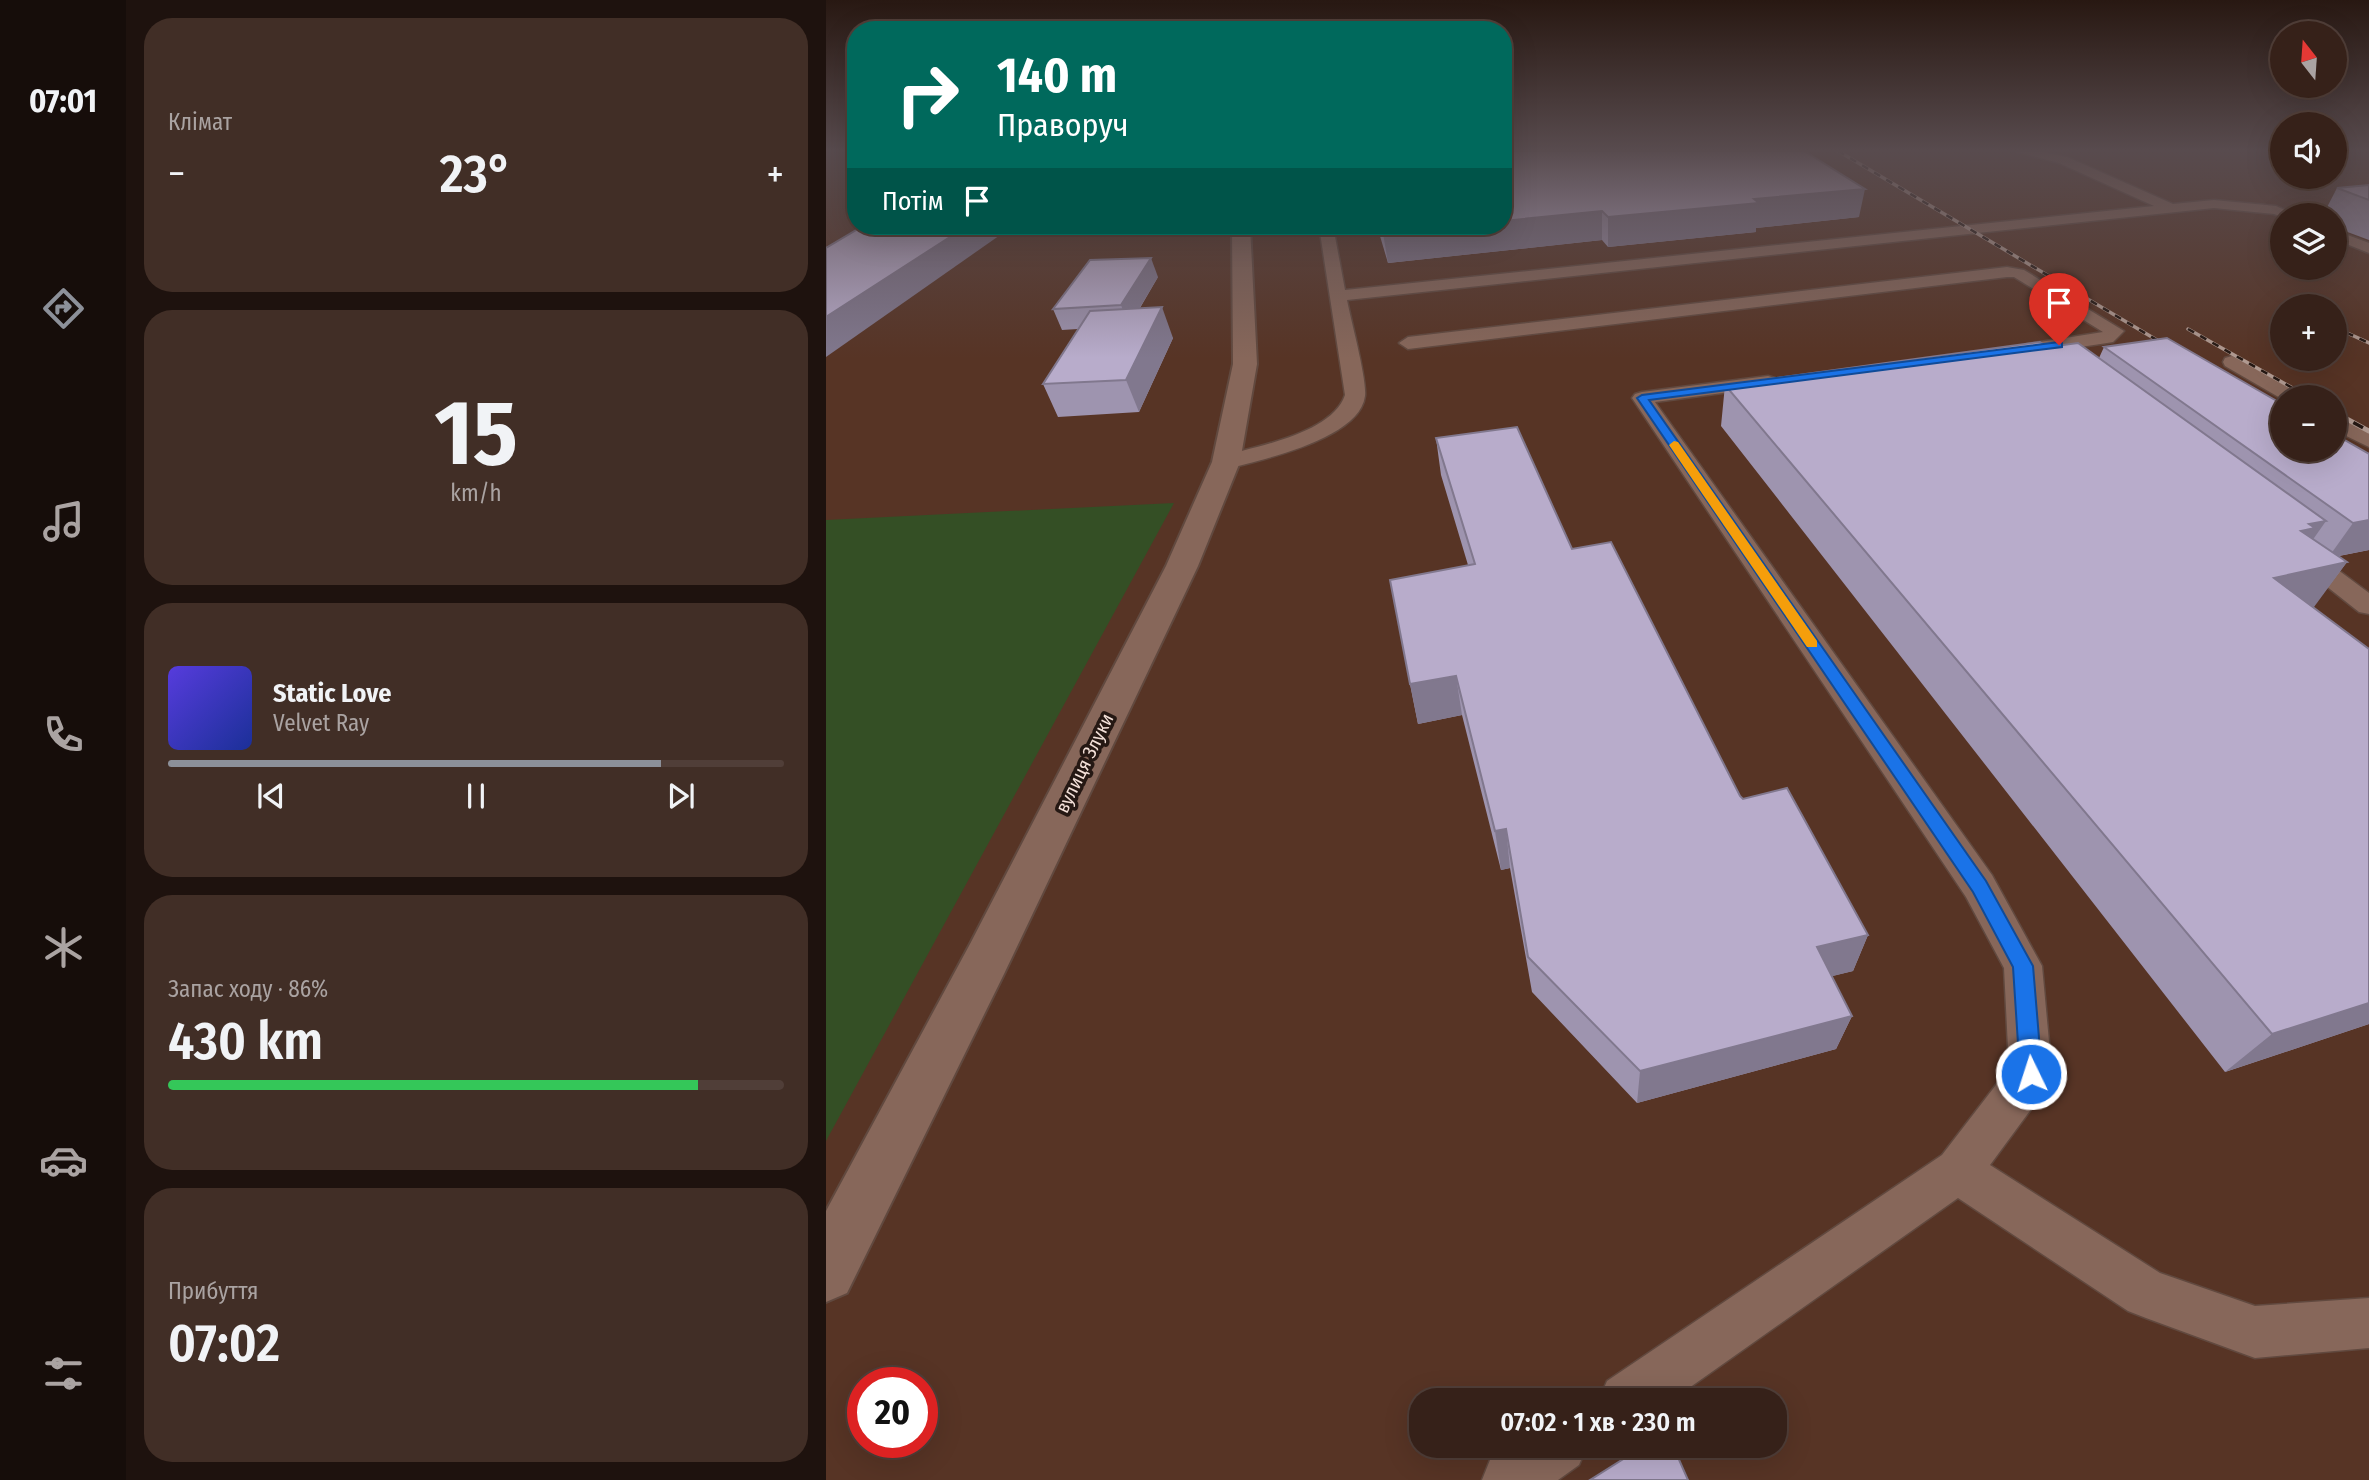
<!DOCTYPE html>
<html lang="uk">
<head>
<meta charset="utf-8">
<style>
	body { margin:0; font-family:"Fira Sans Condensed",sans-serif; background:#412e26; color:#f1f3f6; height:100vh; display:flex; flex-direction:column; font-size:26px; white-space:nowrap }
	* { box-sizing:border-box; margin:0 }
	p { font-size:23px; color:#aaa3a2 }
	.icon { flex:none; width:38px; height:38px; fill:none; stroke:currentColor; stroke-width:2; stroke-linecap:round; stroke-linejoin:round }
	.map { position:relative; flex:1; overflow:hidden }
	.drawer { display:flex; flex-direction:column; gap:18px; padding:18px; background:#1e120e; width:700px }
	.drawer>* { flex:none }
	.top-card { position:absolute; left:21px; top:21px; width:665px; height:214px; border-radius:28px; box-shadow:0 7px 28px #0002,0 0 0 2px #503e38; background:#00695c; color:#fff; overflow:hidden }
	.needle { width:46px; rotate:343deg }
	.fabs { position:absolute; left:1444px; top:21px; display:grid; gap:14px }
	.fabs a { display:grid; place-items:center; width:77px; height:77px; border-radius:50%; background:#362119; box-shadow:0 7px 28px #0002,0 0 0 2px #503e38; font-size:35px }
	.speed { position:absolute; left:21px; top:1367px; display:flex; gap:14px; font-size:35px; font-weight:700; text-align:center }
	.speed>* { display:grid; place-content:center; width:91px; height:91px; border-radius:50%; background:#362119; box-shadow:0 7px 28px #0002,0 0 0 2px #503e38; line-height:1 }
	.speed .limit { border:10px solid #d22; background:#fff; color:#111 }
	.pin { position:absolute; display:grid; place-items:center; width:60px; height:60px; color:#fff; margin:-72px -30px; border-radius:50% 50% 50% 0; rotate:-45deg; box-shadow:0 0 7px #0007 }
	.pin .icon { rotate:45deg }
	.me { position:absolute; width:77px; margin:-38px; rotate:356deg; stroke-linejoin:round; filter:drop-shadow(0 0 5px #0008) }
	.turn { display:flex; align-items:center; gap:24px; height:147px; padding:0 35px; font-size:32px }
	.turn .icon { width:91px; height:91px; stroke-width:2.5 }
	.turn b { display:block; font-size:49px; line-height:60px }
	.then { display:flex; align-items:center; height:66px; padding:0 35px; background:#0003; gap:14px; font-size:26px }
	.big { font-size:52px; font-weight:600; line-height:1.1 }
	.drawer .tile { flex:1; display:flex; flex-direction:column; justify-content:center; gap:10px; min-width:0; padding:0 24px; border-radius:28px; background:#412e26 }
	.drawer .dial { align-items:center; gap:0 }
	.dial b { font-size:91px; line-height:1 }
	.song { display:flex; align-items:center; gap:21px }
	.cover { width:84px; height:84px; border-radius:10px; background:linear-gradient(135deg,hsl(250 70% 55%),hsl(230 70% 35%)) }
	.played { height:7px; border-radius:4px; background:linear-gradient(90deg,#8c9099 80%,#503e38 80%) }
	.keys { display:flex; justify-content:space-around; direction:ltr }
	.heat { display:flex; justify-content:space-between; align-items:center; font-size:38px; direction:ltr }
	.charge { height:10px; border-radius:5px; background:linear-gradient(90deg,#34c759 86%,#503e38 0) }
	.trip { position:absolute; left:583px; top:1388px; width:378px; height:70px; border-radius:28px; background:#362119; box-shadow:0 7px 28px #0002,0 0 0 2px #503e38; font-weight:600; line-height:70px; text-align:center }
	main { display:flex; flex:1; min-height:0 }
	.tab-bar { display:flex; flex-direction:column; width:126px; justify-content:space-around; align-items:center; background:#160d0a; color:#aaa3a2 }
	.tab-bar .icon { width:49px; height:49px }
	.tab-bar .on { color:#8c9099 }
	.tab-bar b { font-size:32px; color:#f1f3f6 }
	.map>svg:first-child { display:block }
	.built { fill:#573425; fill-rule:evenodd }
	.green { fill:#344f25 }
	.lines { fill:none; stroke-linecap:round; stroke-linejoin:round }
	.service-casing { stroke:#61493f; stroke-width:3 }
	.minor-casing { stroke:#61493f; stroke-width:4 }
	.service { fill:#87675a; fill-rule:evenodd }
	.minor { fill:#87675a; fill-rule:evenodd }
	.rail-far1-casing { stroke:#b09a91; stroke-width:3.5 }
	.rail-casing { stroke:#b09a91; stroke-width:5 }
	.rail-far1 { stroke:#251813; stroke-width:2.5; stroke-dasharray:7; stroke-linecap:butt }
	.rail { stroke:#251813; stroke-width:3.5; stroke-dasharray:11; stroke-linecap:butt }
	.wall { fill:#9e94af }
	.shaded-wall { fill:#81788e }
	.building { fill:#b8accb; stroke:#81788e; stroke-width:2 }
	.route { fill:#1a73e8; stroke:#114b97; stroke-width:2 }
	.slow { fill:#f59e0b }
	.labels { text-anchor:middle; stroke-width:7; stroke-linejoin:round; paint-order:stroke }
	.street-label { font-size:19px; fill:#f4e1d9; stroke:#251813 }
</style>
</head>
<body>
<main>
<nav class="tab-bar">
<b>07:01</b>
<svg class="icon on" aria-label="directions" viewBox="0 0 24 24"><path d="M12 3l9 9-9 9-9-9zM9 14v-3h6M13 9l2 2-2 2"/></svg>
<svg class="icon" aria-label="music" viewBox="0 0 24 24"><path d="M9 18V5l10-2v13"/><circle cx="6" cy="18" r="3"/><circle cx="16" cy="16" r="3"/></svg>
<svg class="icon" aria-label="phone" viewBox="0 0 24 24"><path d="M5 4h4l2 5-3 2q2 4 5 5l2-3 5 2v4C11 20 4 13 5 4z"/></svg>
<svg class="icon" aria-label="climate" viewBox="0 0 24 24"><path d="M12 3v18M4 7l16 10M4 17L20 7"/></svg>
<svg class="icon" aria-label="car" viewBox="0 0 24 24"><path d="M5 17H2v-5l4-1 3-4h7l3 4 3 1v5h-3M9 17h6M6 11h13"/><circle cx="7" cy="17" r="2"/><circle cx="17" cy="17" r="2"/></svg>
<svg class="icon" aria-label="filters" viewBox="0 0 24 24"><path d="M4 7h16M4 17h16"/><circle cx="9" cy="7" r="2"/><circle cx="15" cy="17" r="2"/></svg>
</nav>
<section class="drawer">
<div class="tile"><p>Клімат</p>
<div class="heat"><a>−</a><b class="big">23°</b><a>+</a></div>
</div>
<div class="tile dial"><b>15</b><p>km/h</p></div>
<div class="tile">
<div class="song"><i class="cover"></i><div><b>Static Love</b><p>Velvet Ray</p></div></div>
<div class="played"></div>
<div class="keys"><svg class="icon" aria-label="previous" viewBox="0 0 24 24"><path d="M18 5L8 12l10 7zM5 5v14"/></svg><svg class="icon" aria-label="pause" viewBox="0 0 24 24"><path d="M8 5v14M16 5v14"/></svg><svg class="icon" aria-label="next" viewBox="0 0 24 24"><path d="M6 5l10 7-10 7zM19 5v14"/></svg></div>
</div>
<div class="tile"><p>Запас ходу · 86%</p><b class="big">430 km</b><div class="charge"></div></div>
<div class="tile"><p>Прибуття</p><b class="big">07:02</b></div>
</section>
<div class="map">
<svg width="1543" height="1480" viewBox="0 0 1543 1480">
	<rect width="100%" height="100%" fill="#482c21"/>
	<path class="built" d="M 0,151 L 30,151 L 30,226 L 677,226 L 677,151 L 1456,151 L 1456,177 L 1508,177 L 1509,151 L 1543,151 L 1543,1480 L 0,1480 ZM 1456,215 L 1508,215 L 1508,268 L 1456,268 ZM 1456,306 L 1508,306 L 1508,359 L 1456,359 ZM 1456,397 L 1508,397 L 1508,450 L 1456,450 ZM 37,1382 L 96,1382 L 96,1442 L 37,1442 ZM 595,1400 L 948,1400 L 948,1446 L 595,1446 Z"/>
	<path class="green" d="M 348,503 L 0,1141 L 0,520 Z"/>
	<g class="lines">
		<g class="service-casing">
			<g id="service">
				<path d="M 1188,151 L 1211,151 L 1241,157 L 1347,204 L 1388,200 L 1450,206 L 1470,215 L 1456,217 L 1448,214 L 1388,208 L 521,300 C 525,321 541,379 539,396 C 534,439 435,460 400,469 L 392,467 L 389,462 L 392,457 C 428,447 506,434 519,395 L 493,226 L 507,226 L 519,290 L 1328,206 L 1233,163 Z"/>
				<path d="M 1508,230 L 1543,243 L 1543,253 L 1508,239 Z"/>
				<path d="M 1181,267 L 1198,270 L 1298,331 L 1287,342 L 1281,343 L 1208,354 L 1201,352 L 1199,348 L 1201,344 L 1277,332 L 1188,277 L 1181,277 L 582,349 L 573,343 L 582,337 Z"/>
				<path d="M 1406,356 L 1474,393 L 1477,397 L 1456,399 L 1399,366 L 1397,362 L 1399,358 Z"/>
				<path d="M 942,376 L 949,378 L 952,382 L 949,386 L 829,402 L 1166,875 L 1216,966 L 1226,1074 L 1220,1089 L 1164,1165 L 1334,1273 L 1429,1306 L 1543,1298 L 1543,1348 L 1429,1358 L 1320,1318 L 1302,1311 L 1132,1198 L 846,1400 L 773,1400 L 781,1381 L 1116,1155 L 1183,1068 L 1178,968 L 1140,897 L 806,398 L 809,394 L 816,392 Z"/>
				<path d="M 1508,415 L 1543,432 L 1543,447 L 1508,430 Z"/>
				<path d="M 1475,546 L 1484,549 L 1543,593 L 1543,614 L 1533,612 L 1466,559 L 1462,554 L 1466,549 Z"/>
				<path d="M 686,1446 L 761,1446 L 753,1465 L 732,1480 L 656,1480 L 664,1460 Z"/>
			</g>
		</g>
		<g class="minor-casing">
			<path id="minor" d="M 406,226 L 424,226 L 431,364 L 414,462 L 372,566 L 178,974 L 21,1293 L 0,1302 L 0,1211 L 144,944 L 340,566 L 386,462 L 407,364 Z"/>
		</g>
		<use href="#service" class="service"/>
		<use href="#minor" class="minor"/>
		<g class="rail-far1-casing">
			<g id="rail-far1">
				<path d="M 1012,151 L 1346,349"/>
				<path d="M 1508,327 L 1543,343"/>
				<path d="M 1362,329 L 1479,395"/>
			</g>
		</g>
		<g class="rail-casing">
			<g id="rail">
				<path d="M 1476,393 L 1483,397"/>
				<path d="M 1508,412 L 1543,431"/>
			</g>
		</g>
		<use href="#rail-far1" class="rail-far1"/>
		<use href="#rail" class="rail"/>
	</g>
	<g class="wall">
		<path d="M 677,151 L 1033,217 L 930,228 L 930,232 L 782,247 L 776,240 L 562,263 L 551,226 L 677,226 Z"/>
		<path d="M 1543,185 L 1543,240 L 1508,227 L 1508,215 L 1497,215 L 1511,188 Z"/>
		<path d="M 332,277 L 314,308 L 347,338 L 313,412 L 232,417 L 217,384 L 252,329 L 236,330 L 227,309 Z"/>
		<path d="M 1222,347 L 1273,358 L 1278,347 L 1543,454 L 1543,550 L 1513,556 L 1521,562 L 1487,607 L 1543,1024 L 1399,1072 L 895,426 L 899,385 Z"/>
		<path d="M 610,438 L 746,549 L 914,796 L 1042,935 L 1027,971 L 1006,976 L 1026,1016 L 1010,1049 L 811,1103 L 706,992 L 684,868 L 675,870 L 636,715 L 592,724 L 584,684 L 642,565 L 615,475 Z"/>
	</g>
	<g class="shaded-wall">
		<path d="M 1039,189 L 1033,217 L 930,228 L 930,232 L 782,247 L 782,217 L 928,199 Z"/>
		<path d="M 776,211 L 776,240 L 562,263 L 557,233 L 626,226 L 677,226 L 677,221 Z"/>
		<path d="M 141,226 L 187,226 L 0,357 L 0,317 Z"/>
		<path d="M 325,258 L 332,277 L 303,326 L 295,305 Z"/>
		<path d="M 336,307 L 347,338 L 313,412 L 300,380 Z"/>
		<path d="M 1543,520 L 1543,550 L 1502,558 L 1527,523 Z"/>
		<path d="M 1500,521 L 1469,565 L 1475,531 L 1483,524 Z"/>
		<path d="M 1521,562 L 1488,607 L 1417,623 L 1448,578 Z"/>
		<path d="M 630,676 L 636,715 L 592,724 L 584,684 Z"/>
		<path d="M 680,829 L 684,868 L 675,870 L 669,831 Z"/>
		<path d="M 1042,935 L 1027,971 L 979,983 L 991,947 Z"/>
		<path d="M 1543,1003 L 1543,1024 L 1399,1072 L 1446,1034 Z"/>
		<path d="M 1026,1016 L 1010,1049 L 811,1103 L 814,1071 Z"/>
	</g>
	<g class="building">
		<path d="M 677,151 L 978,151 L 1039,189 L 928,199 L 933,203 L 782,217 L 776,211 L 677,221 Z"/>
		<path d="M 1543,185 L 1543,200 L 1511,188 Z"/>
		<path d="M 37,226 L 141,226 L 0,317 L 0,248 Z"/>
		<path d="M 554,226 L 626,226 L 557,233 Z"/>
		<path d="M 325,258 L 295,305 L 227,309 L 264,260 Z"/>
		<path d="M 336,307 L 300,380 L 217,384 L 264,311 Z"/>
		<path d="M 1341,338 L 1456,404 L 1456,450 L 1508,450 L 1508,434 L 1543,454 L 1543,520 L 1527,523 L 1278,347 Z"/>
		<path d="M 1214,342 L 1222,347 L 1252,343 L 1500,521 L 1483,524 L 1489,528 L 1475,531 L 1521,562 L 1448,578 L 1543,649 L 1543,1003 L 1446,1034 L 899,385 Z"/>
		<path d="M 691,427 L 746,549 L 785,542 L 914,796 L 917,799 L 961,788 L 1042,935 L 991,947 L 1026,1016 L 814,1071 L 702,957 L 680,829 L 669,831 L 630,676 L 584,684 L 564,580 L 649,564 L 610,438 Z"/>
		<path d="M 818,1446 L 847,1446 L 862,1480 L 764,1480 Z"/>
	</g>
	<linearGradient id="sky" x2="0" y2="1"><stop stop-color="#281812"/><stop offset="0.42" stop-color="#584b4e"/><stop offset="1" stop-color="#584b4e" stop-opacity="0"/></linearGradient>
	<rect width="1543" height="358" fill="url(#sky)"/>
	<path class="route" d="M 1233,342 L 1236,343 L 1236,347 L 823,400 L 1160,881 L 1207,966 L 1216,1074 L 1213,1081 L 1205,1085 L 1197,1081 L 1194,1074 L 1187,967 L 1147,892 L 811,398 L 816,395 Z"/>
	<path class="slow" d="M 848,441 L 852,442 L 991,641 L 991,647 L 981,647 L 843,445 Z"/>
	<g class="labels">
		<g class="street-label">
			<text transform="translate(258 763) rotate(-64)" y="7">вулиця Злуки</text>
		</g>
	</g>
</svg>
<div class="fabs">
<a><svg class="needle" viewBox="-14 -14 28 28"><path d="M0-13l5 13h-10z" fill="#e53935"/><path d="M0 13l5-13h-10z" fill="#aaa3a2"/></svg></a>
<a><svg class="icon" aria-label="sound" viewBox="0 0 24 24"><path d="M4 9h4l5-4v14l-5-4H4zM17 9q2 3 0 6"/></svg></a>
<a><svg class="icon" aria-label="layers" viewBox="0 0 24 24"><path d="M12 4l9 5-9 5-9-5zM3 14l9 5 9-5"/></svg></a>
<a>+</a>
<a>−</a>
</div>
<div class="speed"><div class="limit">20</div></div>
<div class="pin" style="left:1233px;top:345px;background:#d93025"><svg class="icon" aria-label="arrive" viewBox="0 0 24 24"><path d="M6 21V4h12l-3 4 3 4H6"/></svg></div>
<svg class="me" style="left:1205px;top:1074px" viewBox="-20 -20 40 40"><circle r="17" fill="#1a73e8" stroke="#fff" stroke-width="3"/><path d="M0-11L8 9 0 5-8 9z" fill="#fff"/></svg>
<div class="trip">07:02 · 1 хв · 230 m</div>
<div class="top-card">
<div class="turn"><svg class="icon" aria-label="right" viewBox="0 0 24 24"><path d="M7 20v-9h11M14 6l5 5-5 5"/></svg><div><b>140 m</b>Праворуч</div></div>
<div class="then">Потім<svg class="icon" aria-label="arrive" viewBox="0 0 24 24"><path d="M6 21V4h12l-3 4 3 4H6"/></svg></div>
</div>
</div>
</main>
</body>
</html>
